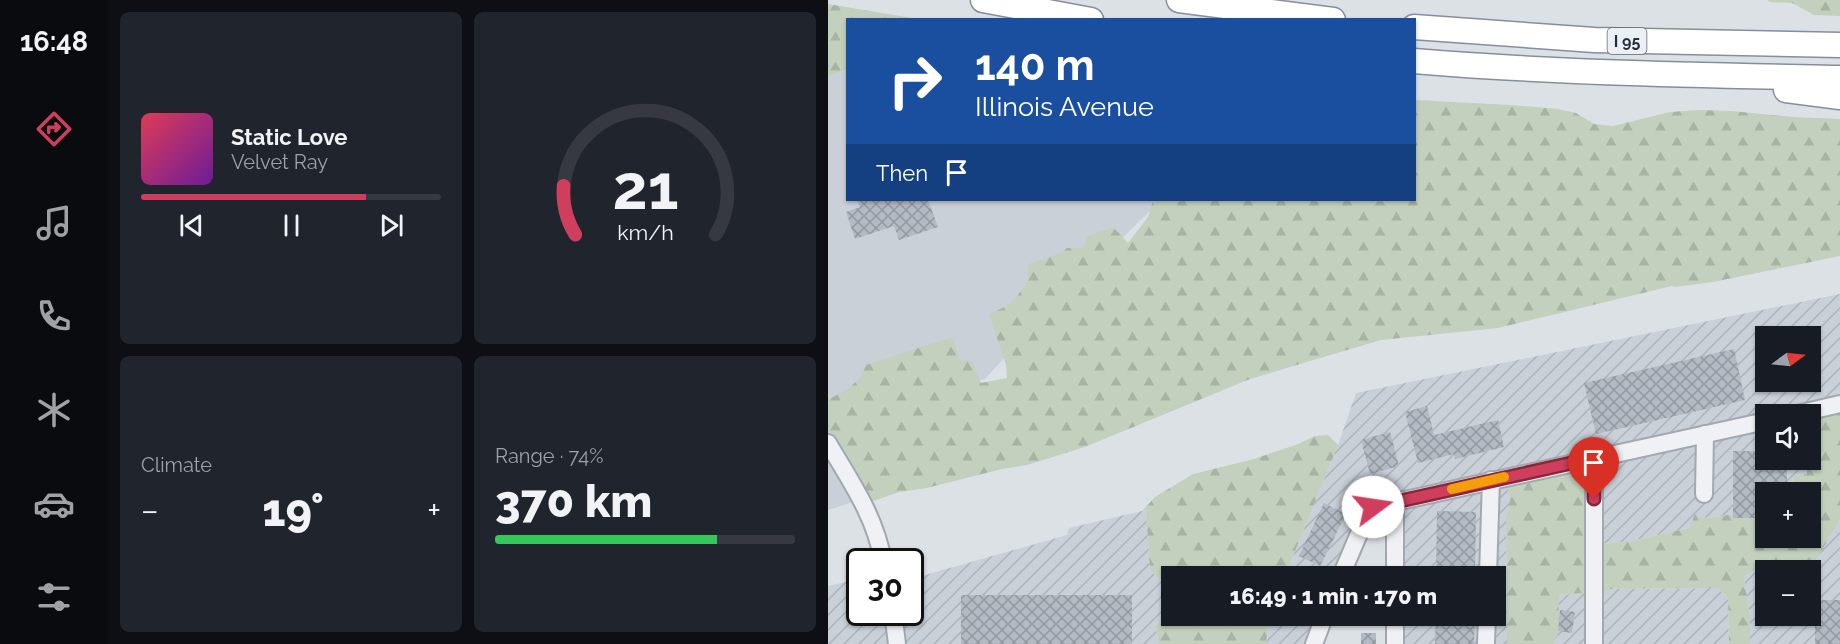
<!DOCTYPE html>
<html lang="en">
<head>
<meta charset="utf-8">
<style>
	body { margin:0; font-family:Raleway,sans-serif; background:#20242c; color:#f1f3f6; height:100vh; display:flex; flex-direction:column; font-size:22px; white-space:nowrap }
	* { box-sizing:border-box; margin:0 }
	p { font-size:20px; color:#9ea1a6 }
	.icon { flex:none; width:33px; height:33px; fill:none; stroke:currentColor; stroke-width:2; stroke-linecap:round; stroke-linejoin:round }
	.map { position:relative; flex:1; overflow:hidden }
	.sheet { display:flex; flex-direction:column; gap:12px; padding:12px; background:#0d0f14; width:720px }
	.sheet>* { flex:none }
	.banner { position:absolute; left:18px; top:18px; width:570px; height:183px; border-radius:0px; box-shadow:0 2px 4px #0004; background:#1a4fa0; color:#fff; overflow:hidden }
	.needle { width:39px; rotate:75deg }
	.fabs { position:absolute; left:927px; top:326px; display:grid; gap:12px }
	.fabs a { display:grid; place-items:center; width:66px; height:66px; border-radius:0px; background:#171b24; box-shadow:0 2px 4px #0004; font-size:30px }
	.speed { position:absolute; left:18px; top:548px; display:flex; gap:12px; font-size:30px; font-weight:700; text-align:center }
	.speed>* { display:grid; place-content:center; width:78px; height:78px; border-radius:50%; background:#171b24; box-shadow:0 2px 4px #0004; line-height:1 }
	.speed .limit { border:3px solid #111; border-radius:9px; background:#fff; color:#111 }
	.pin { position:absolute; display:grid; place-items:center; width:51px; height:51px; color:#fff; margin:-62px -26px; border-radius:50% 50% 50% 0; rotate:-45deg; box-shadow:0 0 6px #0007 }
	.pin .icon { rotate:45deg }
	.me { position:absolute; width:66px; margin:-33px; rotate:76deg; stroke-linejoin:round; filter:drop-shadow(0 0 4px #0008) }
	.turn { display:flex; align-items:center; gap:21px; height:126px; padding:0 30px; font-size:27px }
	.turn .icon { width:78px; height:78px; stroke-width:2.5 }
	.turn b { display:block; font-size:42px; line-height:51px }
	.then { display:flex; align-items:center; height:57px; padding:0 30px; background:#0003; gap:12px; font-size:22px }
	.big { font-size:45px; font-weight:800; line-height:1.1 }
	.sheet .widget { flex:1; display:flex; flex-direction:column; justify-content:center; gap:9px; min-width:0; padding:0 21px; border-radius:9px; background:#20242c }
	.sheet .dial { align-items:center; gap:0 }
	.dial svg { height:156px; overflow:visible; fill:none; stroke:#363941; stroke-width:7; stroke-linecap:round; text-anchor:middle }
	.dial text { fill:#f1f3f6; stroke:none }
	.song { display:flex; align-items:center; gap:18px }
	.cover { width:72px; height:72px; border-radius:9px; background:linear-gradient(135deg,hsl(350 70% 55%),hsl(280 70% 35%)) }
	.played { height:6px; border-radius:3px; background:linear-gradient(90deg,#cf3e5c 75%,#363941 75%) }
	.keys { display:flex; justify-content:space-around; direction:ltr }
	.heat { display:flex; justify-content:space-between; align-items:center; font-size:33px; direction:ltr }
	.charge { height:9px; border-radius:4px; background:linear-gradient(90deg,#34c759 74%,#363941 0) }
	.sheet .tiles { flex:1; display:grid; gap:12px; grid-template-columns:repeat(2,1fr) }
	.trip { position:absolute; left:333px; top:566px; width:345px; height:60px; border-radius:0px; background:#171b24; box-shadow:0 2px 4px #0004; font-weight:800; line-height:60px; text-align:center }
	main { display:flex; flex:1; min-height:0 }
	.tabs { display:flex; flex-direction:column; width:108px; justify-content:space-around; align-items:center; background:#090b0e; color:#9ea1a6 }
	.tabs .icon { width:42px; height:42px }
	.tabs .current { color:#cf3e5c }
	.tabs b { font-size:27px; color:#f1f3f6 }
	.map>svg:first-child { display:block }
	.built { fill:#cad0d8 }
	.industrial { fill:url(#industrial-furrows); fill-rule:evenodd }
	.forest { fill:url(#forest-firs) }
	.building { fill:url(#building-cross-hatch) }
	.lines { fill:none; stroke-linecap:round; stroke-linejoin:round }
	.minor-casing { stroke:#a2a8b0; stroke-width:20 }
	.highway-casing { stroke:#838f9d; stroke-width:27 }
	.minor { stroke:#eff1f5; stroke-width:16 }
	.highway { stroke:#fff; stroke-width:24 }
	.route-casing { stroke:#87283c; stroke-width:15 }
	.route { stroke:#cf3e5c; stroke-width:10 }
	.slow { stroke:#f59e0b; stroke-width:10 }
	.labels { text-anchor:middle; stroke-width:6; stroke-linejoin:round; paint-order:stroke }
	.shield { fill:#ebf0f4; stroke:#616974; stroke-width:1.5 }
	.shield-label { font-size:16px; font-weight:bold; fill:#262f3d }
</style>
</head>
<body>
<main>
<nav class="tabs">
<b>16:48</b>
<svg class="icon current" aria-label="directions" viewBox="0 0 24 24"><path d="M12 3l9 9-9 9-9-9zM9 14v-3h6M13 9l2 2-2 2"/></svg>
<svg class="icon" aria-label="music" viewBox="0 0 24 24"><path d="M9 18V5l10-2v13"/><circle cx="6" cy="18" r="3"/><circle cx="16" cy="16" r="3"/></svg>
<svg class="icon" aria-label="phone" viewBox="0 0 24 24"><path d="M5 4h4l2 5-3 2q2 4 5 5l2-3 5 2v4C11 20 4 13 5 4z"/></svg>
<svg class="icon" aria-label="climate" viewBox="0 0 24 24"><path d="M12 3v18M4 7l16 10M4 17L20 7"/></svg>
<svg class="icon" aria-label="car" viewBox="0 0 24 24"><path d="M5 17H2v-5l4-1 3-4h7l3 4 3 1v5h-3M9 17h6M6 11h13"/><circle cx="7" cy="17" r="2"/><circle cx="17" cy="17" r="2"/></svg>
<svg class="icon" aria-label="filters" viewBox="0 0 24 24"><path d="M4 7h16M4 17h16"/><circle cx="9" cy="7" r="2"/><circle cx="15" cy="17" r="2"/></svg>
</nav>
<section class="sheet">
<div class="tiles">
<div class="widget">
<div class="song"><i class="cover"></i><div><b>Static Love</b><p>Velvet Ray</p></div></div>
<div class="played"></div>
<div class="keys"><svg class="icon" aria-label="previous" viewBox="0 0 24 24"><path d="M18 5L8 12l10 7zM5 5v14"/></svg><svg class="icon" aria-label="pause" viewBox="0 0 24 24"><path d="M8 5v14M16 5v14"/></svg><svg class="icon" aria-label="next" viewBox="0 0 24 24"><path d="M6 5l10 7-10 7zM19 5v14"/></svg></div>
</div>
<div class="widget dial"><svg viewBox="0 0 100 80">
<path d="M14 69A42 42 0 1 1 86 69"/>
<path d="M14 69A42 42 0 0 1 8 44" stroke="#cf3e5c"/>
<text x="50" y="56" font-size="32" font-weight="700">21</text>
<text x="50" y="72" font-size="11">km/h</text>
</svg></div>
<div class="widget"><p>Climate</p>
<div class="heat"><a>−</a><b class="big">19°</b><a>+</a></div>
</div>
<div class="widget"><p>Range · 74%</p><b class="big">370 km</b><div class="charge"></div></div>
</div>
</section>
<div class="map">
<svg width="1012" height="644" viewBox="0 0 1012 644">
	<defs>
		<pattern id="industrial-furrows" width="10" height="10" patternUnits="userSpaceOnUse" patternTransform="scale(1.5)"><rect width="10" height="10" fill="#cad0d8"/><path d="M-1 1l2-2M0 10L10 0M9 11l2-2" fill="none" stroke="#adb3ba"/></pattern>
		<pattern id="forest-firs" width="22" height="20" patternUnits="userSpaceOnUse" patternTransform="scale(1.5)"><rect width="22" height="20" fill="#c3d0bd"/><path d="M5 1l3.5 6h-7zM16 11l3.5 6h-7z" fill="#a7b3a3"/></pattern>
		<pattern id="building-cross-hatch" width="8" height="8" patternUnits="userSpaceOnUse" patternTransform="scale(1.5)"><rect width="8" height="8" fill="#b3bac3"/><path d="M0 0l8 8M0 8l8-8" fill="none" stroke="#9198a0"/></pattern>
	</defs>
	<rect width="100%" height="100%" fill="#dce1e6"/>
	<path class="built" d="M 0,6 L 20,20 L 20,200 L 331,200 L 332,201 L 207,324 L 157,379 L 23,415 L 61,490 L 0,510 Z"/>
	<g class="industrial">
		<path d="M 1012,294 L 1012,405 L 972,414 L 938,414 L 938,459 L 978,459 L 979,474 L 966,476 L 964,492 L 938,492 L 937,519 L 907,516 L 905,514 L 880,518 L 870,517 L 862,528 L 798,542 L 768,544 L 678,479 L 682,500 L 678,518 L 679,644 L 567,644 L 567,615 L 668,615 L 668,576 L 567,576 L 567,509 L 545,508 L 514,576 L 457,576 L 510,445 L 528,393 ZM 938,336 L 982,336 L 982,381 L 938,381 Z"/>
		<path d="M 318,510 L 322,570 L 341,587 L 343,593 L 343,613 L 327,626 L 331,644 L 0,644 L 0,586 L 31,579 L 32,612 L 82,612 L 83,579 L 239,535 L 241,528 Z"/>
		<path d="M 1012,520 L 1012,644 L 922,644 L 922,615 L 916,577 L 923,571 L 944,567 L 986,563 ZM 938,570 L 982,570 L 982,615 L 938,615 Z"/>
		<path d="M 890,588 L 900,598 L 901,644 L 726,644 L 726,639 L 730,635 L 730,595 L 767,592 L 772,589 Z"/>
		<path d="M 442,615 L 498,615 L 486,644 L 437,644 L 440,638 L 438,624 Z"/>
	</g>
	<g class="forest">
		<path d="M 939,0 L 1012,0 L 1012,16 L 986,15 L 964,3 L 942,2 Z"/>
		<path d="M 0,4 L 90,19 L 20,20 L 19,69 L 0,76 Z"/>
		<path d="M 587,100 L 683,105 L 730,109 L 748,113 L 766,124 L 785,126 L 842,112 L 872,110 L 903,111 L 966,117 L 1012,119 L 1012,256 L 885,282 L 847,287 L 844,286 L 670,328 L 553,340 L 422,379 L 257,447 L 199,465 L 174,469 L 99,488 L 71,492 L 40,503 L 0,437 L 0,399 C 17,392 32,383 38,365 L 124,337 L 132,360 L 144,361 L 153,383 L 179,378 L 178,365 L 161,314 L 181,305 L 190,295 L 200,280 L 200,264 L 233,253 L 239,248 L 256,248 L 259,236 L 285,227 L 300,243 L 320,217 L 325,200 L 586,200 Z"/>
		<path d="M 1012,405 L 1012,520 L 986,563 C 965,565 933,562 916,577 L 922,615 L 922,644 L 901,644 L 900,598 L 890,588 L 772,589 L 766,592 L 731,595 L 730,635 L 726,639 L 726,644 L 679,644 L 678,518 L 682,500 L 678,479 L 764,459 L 768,544 L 798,542 L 862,528 L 867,513 L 871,517 L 880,518 L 905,514 L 907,516 L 937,519 L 938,537 L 982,537 L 982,492 L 964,492 L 966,476 L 979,474 L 978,459 L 982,459 L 982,414 Z"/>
		<path d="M 500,435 L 510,445 L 457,576 L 344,576 L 343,593 L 341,587 L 322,570 L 318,510 L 315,510 L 327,497 L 365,474 L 426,459 L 470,444 L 487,436 Z"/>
		<path d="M 343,613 L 344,615 L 442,615 C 437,627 442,634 437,644 L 331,644 L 327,626 Z"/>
	</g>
	<g class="building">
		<path d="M 29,200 L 100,200 L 110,227 L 71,240 L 66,226 L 27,239 L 18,212 L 32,207 Z"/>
		<path d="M 906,349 L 917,400 L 768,434 L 756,383 Z"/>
		<path d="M 599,406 L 606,435 L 670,420 L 676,447 L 627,459 L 626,454 L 590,463 L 577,412 Z"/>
		<path d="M 562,432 L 571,466 L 542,474 L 533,440 Z"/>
		<path d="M 905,451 L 938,451 L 938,459 L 959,459 L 959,492 L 938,492 L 938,518 L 905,518 Z"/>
		<path d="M 496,503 L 518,514 L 492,566 L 471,556 Z"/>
		<path d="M 609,511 L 648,512 L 647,576 L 608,576 Z"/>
		<rect x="133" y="595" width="171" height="49"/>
		<rect x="987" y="600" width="25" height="44"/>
		<path d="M 732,610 L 747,612 L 744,633 L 730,631 Z"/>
		<path d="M 608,615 L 647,615 L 646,644 L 607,644 Z"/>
		<rect x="533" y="633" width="15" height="11"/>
	</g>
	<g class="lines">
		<g class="minor-casing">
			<g id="minor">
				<path d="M 969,414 L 1012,404"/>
				<path d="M 0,443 C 23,482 47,516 55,561"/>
				<path d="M 766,458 L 766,644"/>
				<path d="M 876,494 L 877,434"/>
				<path d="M 513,576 L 538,517 L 545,507 L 938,421"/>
				<path d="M 567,576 L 567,501"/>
				<path d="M 660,576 L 663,480"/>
				<path d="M 65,612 L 69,644"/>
				<path d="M 567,615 L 567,644"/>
				<path d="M 486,644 L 497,615"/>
				<path d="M 658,644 L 659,615"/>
			</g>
		</g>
		<g class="highway-casing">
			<g id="highway">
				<path d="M 155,0 L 263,20"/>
				<path d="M 351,0 L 505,20"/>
				<path d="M 586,27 L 766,40 L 1012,45"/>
				<path d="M 586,61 C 728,73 870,75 1012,78"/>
				<path d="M 958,90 L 1012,97"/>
			</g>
		</g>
		<use href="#minor" class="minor"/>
		<use href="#highway" class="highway"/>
	</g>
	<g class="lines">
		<g class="route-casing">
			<path id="route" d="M 545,507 L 766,458 L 766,499"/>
		</g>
		<use href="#route" class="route"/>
		<path class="slow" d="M 624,489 L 676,477"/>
	</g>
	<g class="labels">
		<rect class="shield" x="779.5" y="28" width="39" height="26" rx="4.5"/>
		<g class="shield-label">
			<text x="799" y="47">I 95</text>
		</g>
	</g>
</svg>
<div class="fabs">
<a><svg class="needle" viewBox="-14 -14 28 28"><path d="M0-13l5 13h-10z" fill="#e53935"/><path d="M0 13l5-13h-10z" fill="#9ea1a6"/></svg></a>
<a><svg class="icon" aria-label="sound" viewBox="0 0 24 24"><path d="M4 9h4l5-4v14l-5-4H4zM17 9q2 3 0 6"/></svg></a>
<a>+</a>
<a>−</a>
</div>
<div class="speed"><div class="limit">30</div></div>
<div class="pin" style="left:766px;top:499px;background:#d93025"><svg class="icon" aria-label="arrive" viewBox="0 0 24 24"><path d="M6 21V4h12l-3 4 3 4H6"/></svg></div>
<svg class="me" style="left:545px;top:507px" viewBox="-20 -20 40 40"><circle r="19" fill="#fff"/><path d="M0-13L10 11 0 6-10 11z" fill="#cf3e5c"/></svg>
<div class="trip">16:49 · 1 min · 170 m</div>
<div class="banner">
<div class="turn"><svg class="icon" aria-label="right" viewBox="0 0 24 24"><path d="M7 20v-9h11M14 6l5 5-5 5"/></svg><div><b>140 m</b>Illinois Avenue</div></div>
<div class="then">Then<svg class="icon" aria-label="arrive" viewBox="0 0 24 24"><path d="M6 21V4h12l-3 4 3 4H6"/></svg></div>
</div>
</div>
</main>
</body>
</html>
